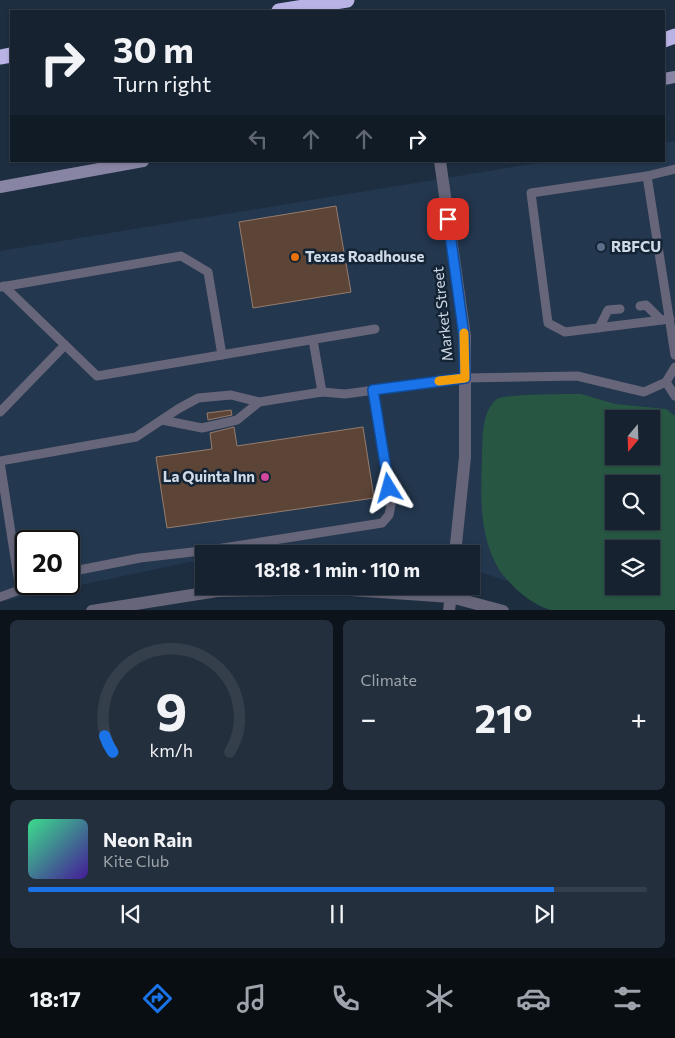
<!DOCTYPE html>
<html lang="en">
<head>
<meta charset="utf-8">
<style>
	body { margin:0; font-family:Commissioner,sans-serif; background:#232f3c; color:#f1f3f6; height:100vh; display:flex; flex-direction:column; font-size:19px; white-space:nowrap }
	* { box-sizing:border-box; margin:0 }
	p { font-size:16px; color:#9ea4ab }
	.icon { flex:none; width:28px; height:28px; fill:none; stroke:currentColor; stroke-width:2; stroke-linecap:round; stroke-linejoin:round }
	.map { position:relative; height:610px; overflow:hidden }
	.sheet { display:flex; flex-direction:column; gap:10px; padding:10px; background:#0c131a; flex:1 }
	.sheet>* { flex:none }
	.banner { position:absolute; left:10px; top:10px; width:655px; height:152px; border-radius:0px; box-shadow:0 1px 4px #0004,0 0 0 1px #353f4c; background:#162230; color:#f1f3f6; overflow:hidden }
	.needle { width:32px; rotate:199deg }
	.buttons { position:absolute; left:605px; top:410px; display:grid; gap:10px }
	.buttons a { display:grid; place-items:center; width:55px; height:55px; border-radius:0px; background:#162230; box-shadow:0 1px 4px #0004,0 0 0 1px #353f4c; font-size:25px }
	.speed { position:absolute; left:15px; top:530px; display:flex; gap:10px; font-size:25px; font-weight:700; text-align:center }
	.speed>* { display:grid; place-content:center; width:65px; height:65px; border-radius:50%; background:#162230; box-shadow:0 1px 4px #0004,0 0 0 1px #353f4c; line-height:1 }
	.speed .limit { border:2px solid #111; border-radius:8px; background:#fff; color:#111 }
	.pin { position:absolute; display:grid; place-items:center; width:42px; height:42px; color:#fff; margin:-21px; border-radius:10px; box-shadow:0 2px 8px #0006 }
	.me { position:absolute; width:55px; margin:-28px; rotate:352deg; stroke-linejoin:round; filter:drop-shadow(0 0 4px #0008) }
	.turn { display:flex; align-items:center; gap:18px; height:105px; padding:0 20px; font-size:22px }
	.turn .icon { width:65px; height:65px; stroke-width:2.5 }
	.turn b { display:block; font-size:35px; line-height:42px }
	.lanes { display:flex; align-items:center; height:48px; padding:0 20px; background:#0003; justify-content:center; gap:25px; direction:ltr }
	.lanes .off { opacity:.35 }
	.big { font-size:38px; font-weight:700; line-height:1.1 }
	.sheet .widget { flex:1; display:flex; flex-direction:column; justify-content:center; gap:8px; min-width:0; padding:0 18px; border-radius:8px; background:#232f3c }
	.sheet .dial { align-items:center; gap:0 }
	.dial svg { height:130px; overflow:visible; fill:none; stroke:#353f4c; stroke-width:7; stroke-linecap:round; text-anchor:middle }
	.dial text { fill:#f1f3f6; stroke:none }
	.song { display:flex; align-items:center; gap:15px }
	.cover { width:60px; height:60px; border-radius:8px; background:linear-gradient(135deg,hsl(150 70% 55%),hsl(260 70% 35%)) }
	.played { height:5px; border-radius:2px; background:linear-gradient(90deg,#1a73e8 85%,#353f4c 85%) }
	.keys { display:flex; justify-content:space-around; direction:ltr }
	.heat { display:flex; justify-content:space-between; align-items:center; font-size:28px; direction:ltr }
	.sheet .tiles { flex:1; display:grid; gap:10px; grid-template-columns:1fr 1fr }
	.widget:last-child { grid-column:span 2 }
	.trip { position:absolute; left:195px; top:545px; width:285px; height:50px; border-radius:0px; background:#162230; box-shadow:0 1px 4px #0004,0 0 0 1px #353f4c; font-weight:700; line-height:50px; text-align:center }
	.tabs { display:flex; height:80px; justify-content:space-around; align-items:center; background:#090e13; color:#9ea4ab }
	.tabs .icon { width:35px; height:35px }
	.tabs .on { color:#1a73e8 }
	.tabs b { font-size:22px; color:#f1f3f6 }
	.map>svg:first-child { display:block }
	.built { fill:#23374e; fill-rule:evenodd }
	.green { fill:#275743; fill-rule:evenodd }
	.building { fill:#5c4537; stroke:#967c6d }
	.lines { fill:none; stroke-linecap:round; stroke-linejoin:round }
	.service { stroke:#676579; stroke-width:9 }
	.minor { stroke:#676579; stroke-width:12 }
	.tertiary { stroke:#676579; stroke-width:12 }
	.secondary { stroke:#8884a4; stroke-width:12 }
	.motorway { stroke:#b9b2e4; stroke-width:15 }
	.route-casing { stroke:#114b97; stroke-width:12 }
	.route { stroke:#1a73e8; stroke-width:9 }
	.slow { stroke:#f59e0b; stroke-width:9 }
	.service-dot { fill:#5c6f8a; stroke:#142435; stroke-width:2 }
	.food-dot { fill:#e8710a; stroke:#142435; stroke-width:2 }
	.hotel-dot { fill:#d1479c; stroke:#142435; stroke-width:2 }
	.labels { text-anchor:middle; stroke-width:5; stroke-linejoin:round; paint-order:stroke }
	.poi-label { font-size:15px; font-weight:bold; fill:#d0dae6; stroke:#142435; text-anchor:start }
	.street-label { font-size:15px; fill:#d0dae6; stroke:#142435 }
</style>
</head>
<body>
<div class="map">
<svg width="675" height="611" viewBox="0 0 675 611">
	<rect width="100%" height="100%" fill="#1d2e40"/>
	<path class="built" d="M 675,141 L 675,610 L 591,610 L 483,573 L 471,572 L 471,554 L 204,554 L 204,563 L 190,562 L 0,602 L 0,251 L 550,161 L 664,161 L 664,143 ZM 614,419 L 651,419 L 651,456 L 614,456 ZM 614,484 L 651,484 L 651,521 L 614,521 ZM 26,541 L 69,541 L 69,584 L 26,584 ZM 614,549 L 651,549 L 651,586 L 614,586 Z"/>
	<path class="green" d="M 581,394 L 615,404 L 666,409 L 675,416 L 675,610 L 554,611 C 540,608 526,598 515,588 C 510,582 504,577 500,571 C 478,535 481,496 482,456 C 483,437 481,412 497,399 C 505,394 567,394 581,394 ZM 614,419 L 651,419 L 651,456 L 614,456 ZM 614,484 L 651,484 L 651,521 L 614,521 ZM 614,549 L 651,549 L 651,586 L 614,586 Z"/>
	<g class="building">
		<path d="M 336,206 L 351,292 L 253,308 L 239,222 Z"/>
		<path d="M 231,410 L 232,415 L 208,420 L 207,413 Z"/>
		<path d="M 234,427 L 237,446 L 363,427 L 374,498 L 167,528 L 156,457 L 212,449 L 210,433 Z"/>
	</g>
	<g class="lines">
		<g class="service">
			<path d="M 675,169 L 647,176 L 675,355"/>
			<path d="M 647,176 L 531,193 L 548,323 L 565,332 L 670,319"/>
			<path d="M 4,286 L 97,376 L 375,329"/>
			<path d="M 1,287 L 181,256 L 208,272 L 222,355"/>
			<path d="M 640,306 L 646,305 L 661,320"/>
			<path d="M 599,328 L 608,310 L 620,309"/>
			<path d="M 313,340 L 322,392 L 345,394 L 465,378 L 577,376 L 644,392 L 666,382 L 675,367"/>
			<path d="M 666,382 L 675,396"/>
			<path d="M 0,412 L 65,345"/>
			<path d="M 162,420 L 202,428 L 237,420 L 259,402"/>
			<path d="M 0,461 L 136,437 L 178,409 L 198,398 L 231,395 L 259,402 L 322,392"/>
			<path d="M 0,462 L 20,590"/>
			<path d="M 69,572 L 140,558 L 210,550 L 382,523 L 389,515 L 391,505 L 373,390"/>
			<path d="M 0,597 L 36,584"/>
		</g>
		<g class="minor">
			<path d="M 440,161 L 465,336 L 465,457 L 455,554"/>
			<path d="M 449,611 L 452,586"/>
		</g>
		<path class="tertiary" d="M 92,611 L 217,591 L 336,589 L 451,597 L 503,611"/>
		<g class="secondary">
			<path d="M 664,79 L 675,77"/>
			<path d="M 0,187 L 143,161"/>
		</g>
		<g class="motorway">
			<path d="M 279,11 L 347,0"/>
			<path d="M 664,40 L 675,36"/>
			<path d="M 0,57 L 11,55"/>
		</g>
	</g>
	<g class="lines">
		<g class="route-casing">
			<path id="route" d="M 389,488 L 373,390 L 465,378 L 464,336 L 448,219"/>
		</g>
		<use href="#route" class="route"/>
		<path class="slow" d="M 439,381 L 465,378 L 464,333"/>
	</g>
	<circle class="service-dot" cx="601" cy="247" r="5"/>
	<circle class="food-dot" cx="295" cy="257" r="5"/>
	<circle class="hotel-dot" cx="265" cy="477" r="5"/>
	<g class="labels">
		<g class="poi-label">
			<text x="611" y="252">RBFCU</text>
			<text x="305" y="262">Texas Roadhouse</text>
			<text x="255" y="482" text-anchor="end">La Quinta Inn</text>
		</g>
		<g class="street-label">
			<text transform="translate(443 314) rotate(-96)" y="5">Market Street</text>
		</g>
	</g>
</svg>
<div class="buttons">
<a><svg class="needle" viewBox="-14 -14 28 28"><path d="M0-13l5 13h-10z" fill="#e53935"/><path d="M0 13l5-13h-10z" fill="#9ea4ab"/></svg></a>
<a><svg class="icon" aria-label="search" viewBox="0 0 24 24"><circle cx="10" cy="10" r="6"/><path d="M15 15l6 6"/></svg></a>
<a><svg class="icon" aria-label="layers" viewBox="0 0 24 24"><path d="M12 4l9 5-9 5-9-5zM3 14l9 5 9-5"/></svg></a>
</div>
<div class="speed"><div class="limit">20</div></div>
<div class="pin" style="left:448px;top:219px;background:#d93025"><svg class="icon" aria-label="arrive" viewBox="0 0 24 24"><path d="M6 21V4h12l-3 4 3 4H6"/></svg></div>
<svg class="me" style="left:389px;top:488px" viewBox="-20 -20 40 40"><path d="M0-17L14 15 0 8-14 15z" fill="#1a73e8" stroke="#fff" stroke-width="4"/></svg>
<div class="trip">18:18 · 1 min · 110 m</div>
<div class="banner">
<div class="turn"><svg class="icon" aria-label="right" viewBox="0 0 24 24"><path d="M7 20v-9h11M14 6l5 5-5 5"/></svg><div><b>30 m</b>Turn right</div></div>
<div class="lanes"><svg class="icon off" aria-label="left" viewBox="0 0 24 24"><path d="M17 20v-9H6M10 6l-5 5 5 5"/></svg><svg class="icon off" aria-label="ahead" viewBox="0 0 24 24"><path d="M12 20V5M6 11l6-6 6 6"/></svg><svg class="icon off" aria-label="ahead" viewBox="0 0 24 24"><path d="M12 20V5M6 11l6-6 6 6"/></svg><svg class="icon" aria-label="right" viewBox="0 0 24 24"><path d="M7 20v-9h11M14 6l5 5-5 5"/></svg></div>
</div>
</div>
<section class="sheet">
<div class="tiles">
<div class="widget dial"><svg viewBox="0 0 100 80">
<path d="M14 69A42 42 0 1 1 86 69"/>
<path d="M14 69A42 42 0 0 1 9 59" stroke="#1a73e8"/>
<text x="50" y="56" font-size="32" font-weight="700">9</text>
<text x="50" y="72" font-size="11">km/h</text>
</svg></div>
<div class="widget"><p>Climate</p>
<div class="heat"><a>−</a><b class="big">21°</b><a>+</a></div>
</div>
<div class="widget">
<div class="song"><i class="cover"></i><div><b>Neon Rain</b><p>Kite Club</p></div></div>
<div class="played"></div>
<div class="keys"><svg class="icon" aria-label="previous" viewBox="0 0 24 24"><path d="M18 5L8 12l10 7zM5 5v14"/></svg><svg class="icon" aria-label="pause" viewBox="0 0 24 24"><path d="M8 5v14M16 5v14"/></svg><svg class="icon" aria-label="next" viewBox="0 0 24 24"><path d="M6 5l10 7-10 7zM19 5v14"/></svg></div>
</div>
</div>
</section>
<nav class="tabs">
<b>18:17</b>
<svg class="icon on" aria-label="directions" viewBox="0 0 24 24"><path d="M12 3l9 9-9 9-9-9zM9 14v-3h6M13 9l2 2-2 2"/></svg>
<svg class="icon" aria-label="music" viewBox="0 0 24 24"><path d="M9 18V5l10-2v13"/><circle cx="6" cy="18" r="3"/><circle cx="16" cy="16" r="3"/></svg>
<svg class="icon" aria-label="phone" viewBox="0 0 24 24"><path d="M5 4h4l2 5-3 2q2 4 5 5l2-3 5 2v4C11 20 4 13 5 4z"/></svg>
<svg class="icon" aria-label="climate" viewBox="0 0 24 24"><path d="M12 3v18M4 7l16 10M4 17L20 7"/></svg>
<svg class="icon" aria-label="car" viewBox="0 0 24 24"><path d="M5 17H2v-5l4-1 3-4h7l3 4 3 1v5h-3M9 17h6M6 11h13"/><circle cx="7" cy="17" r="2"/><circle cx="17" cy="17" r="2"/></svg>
<svg class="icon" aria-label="filters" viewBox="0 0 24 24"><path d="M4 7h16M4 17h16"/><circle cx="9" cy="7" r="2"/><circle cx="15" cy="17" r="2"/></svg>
</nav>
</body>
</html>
